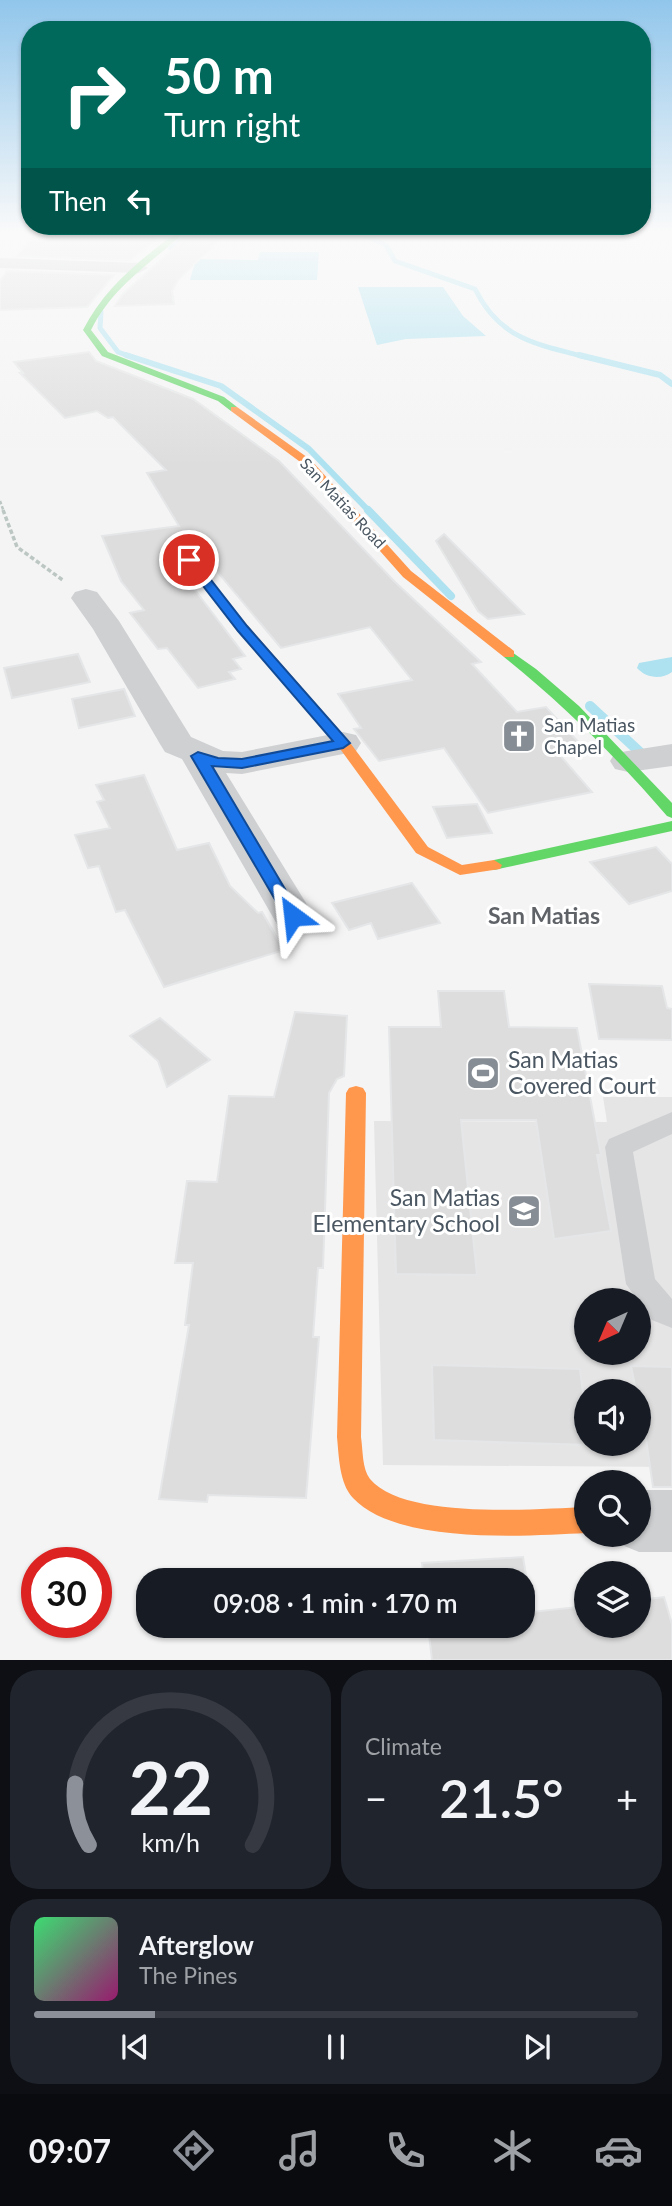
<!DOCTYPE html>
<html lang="en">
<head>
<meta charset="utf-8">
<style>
	body { margin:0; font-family:Lato,sans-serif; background:#20242c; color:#f1f3f6; height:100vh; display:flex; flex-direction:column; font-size:26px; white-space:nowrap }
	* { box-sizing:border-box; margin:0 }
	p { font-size:23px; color:#9ea1a6 }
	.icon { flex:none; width:38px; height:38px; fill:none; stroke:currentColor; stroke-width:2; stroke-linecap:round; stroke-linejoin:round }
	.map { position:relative; height:1660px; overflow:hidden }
	.details { display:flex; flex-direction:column; gap:10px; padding:10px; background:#0d0f14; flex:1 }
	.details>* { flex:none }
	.banner { position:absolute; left:21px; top:21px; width:630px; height:214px; border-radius:28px; box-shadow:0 2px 5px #0004; background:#00695c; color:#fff; overflow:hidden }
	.needle { width:46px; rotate:224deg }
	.buttons { position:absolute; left:574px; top:1288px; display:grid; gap:14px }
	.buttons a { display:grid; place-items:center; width:77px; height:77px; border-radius:50%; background:#171b24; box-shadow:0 2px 5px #0004; font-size:35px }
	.speed { position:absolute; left:21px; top:1547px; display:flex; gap:14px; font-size:35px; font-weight:700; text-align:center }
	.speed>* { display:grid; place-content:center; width:91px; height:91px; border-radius:50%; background:#171b24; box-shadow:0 2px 5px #0004; line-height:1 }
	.speed .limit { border:10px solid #d22; background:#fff; color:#111 }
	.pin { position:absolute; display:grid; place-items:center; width:60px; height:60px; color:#fff; margin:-30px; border:4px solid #fff; border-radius:50%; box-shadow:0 2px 7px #0007 }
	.me { position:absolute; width:77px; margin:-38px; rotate:330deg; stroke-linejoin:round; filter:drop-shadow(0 0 5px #0008) }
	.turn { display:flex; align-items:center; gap:24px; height:147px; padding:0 28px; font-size:32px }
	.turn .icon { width:91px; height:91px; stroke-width:2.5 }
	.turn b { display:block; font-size:49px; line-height:60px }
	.then { display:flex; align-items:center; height:66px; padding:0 28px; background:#0003; gap:14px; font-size:26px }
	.big { font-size:52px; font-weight:600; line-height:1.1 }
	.details .card { flex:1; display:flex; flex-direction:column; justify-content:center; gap:10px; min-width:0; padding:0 24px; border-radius:28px; background:#20242c }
	.details .dial { align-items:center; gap:0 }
	.dial svg { height:182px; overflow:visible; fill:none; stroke:#363941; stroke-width:7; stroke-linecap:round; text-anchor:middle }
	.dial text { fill:#f1f3f6; stroke:none }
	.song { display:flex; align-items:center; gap:21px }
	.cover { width:84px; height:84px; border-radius:10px; background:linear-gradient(135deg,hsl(140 70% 55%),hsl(320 70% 35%)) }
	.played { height:7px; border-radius:4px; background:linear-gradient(90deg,#8c9099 20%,#363941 20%) }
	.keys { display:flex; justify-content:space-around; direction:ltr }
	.heat { display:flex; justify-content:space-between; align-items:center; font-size:38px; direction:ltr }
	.details .tiles { flex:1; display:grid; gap:10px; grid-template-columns:1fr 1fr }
	.card:last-child { grid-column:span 2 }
	.trip { position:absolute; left:136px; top:1568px; width:399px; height:70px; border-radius:28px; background:#171b24; box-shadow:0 2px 5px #0004; font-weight:600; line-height:70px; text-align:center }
	.menu { display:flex; height:112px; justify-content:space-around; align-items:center; background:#090b0e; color:#9ea1a6 }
	.menu .icon { width:49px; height:49px }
	.menu .selected { color:#8c9099 }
	.menu b { font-size:32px; color:#f1f3f6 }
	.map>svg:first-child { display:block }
	.education { fill:#e6e5e6; fill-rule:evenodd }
	.water { fill:#aee2f0 }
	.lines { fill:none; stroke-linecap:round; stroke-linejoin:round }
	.stream-far3 { stroke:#aee2f0; stroke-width:5 }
	.stream-far2 { stroke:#aee2f0; stroke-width:6 }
	.stream-far1 { stroke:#aee2f0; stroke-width:8 }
	.stream { stroke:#aee2f0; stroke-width:10 }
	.building { fill:#ddddde; stroke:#e5e6e7; stroke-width:2 }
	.path-far1 { stroke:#bcc7c4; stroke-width:2.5; stroke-dasharray:3.5 2; stroke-linecap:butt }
	.path { stroke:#bcc7c4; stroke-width:3.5; stroke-dasharray:4.5 2.5; stroke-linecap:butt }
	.lane { fill:#ced0d2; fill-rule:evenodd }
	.street { fill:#ced0d2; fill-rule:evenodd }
	.fast { fill:#63d668; fill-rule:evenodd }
	.slow { fill:#ff974d; fill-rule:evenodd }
	.route { fill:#1a73e8; stroke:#114b97; stroke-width:2 }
	.labels { text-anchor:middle; stroke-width:6; stroke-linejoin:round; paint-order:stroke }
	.far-street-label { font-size:16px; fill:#4a5661; stroke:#fff }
	.poi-label { font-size:19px; fill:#4a5661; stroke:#fff; text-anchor:start }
	.quarter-label { font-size:23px; font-weight:bold; fill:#5f6368; stroke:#fff }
	.near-poi-label { font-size:23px; fill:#4a5661; stroke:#fff; text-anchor:start }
</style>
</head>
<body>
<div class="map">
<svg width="672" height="1660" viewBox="0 0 672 1660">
	<rect width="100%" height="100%" fill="#f4f4f4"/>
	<path class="education" d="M 603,1097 L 672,1097 L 672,1467 L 383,1465 L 374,1121 L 607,1122 ZM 586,1300 L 639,1300 L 639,1353 L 586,1353 ZM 586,1391 L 639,1391 L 639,1444 L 586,1444 Z"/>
	<g class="water">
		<path d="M 260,252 L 319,252 L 317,280 L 190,280 L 196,259 L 258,260 Z"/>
		<path d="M 358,287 L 443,287 L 463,316 L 486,336 L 406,339 L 377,345 Z"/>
		<path d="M 672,657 L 672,672 C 661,680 646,678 637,668 L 639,663 Z"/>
	</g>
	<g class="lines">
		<g class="stream-far3">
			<path d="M 358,232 L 386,245 L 395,261 L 475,289 C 500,339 535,344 586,357"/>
			<path d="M 171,248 L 191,232"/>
			<path d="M 101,312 L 100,328 L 118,352 L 132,357"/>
		</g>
		<g class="stream-far2">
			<path d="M 126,355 L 221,386 L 309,449 L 370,512"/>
			<path d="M 579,355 L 660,375 L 672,384"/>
		</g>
		<g class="stream-far1">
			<path d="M 368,510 L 451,596"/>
			<path d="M 590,706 L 592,708"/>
		</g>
		<path class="stream" d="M 590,706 L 644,756"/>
	</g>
	<g class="building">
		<path d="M 47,232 L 166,232 L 130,260 L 18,256 L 28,241 Z"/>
		<path d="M 192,232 L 227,232 L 178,280 L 172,291 L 174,304 L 115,306 L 123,294 Z"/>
		<path d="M 7,271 L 114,275 L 87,307 L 0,310 L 0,281 Z"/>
		<path d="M 89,352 L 96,361 L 193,399 L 279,461 L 395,582 L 481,662 L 472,664 L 517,712 L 546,707 L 584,748 L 558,753 L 592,792 L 488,813 L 444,748 L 379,761 L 354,729 L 361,728 L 338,694 L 412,680 L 370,627 L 281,648 L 201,552 L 188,548 L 177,553 L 173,561 L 245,656 L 233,659 L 241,669 L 229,672 L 235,679 L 198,688 L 167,648 L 158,649 L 130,613 L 144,610 L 121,581 L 102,536 L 179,526 L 147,473 L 166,470 L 113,417 L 108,418 L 97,411 L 65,418 L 20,373 L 23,373 L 14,362 Z"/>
		<path d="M 444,534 L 524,614 L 488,619 L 478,611 L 436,541 Z"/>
		<path d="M 78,654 L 90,682 L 12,698 L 4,668 Z"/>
		<path d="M 124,689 L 135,716 L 79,728 L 72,699 Z"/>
		<path d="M 144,775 L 177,850 L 209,843 L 230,886 L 258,913 L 262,912 L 284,950 L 164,987 L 125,910 L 116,912 L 99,866 L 88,868 L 75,835 L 110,828 L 97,802 L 104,800 L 96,785 Z"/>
		<path d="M 477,804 L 492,833 L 447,838 L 433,807 Z"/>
		<path d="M 656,847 L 672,864 L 672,891 L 629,904 L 590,862 Z"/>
		<path d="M 412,883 L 440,923 L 378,939 L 371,923 L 349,930 L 332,903 Z"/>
		<path d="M 589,984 L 662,986 L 667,1008 L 672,1009 L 672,1040 L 599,1039 Z"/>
		<path d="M 438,991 L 504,991 L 509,1027 L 577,1028 L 601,1155 L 597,1155 L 611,1231 L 554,1239 L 536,1120 L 461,1120 L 477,1275 L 396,1274 L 389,1027 L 441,1027 Z"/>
		<path d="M 295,1012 L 347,1016 L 344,1076 L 337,1079 L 329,1093 L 323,1268 L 318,1268 L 313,1337 L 319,1337 L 306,1498 L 208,1495 L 207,1502 L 159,1499 L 189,1325 L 185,1325 L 193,1263 L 175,1263 L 187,1181 L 217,1182 L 229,1096 L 274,1097 Z"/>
		<path d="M 160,1018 L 210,1060 L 167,1087 L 158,1061 L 130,1036 Z"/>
		<path d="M 432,1365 L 580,1369 L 589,1445 L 434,1440 Z"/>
		<path d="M 631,1366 L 672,1367 L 672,1487 L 653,1487 L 639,1391 L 636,1391 Z"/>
		<path d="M 523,1557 L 532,1612 L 586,1606 L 586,1626 L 639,1626 L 639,1600 L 664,1597 L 672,1624 L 672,1660 L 432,1660 L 428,1626 L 523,1626 L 523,1580 L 424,1580 L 422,1563 Z"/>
	</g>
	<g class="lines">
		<path class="path-far1" d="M 0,501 L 4,512"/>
		<path class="path" d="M 3,510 L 17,547 L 64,581"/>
		<path class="lane" d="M 672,1112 L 672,1134 L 633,1152 L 655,1279 L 672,1299 L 672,1328 L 652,1320 L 626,1284 L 605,1147 L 609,1139 Z"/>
		<g class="street">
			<path d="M 0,258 L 139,263 L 148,268 L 139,273 L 0,268 Z"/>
			<path d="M 86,589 L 97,592 L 119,621 L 191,737 L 223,751 L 242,752 L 343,732 L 356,735 L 361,743 L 356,751 L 343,754 L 242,774 L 226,773 L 314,916 L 308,926 L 293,930 L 278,926 L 182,759 L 165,752 L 160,744 L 93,629 L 71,598 L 75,592 Z"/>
			<path d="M 672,744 L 672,766 L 628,772 L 615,769 L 610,761 L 615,753 Z"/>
			<path d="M 639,1490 L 672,1490 L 672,1552 L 639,1552 L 617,1543 L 613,1535 L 639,1535 Z"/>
		</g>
		<g class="fast">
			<path d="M 177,232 L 185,232 C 150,264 113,286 91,330 L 108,352 L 224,397 L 237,407 L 237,411 L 231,411 L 218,401 L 102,356 L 83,330 C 105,287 139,261 177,232 Z"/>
			<path d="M 509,650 L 536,669 L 579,706 L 672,803 L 672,818 L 667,816 C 617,758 564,705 504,657 L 504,651 Z"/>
			<path d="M 672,821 L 672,831 L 494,870 L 486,865 L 494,860 Z"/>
		</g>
		<g class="slow">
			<path d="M 231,407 L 237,407 L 311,460 L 411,571 L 514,651 L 514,657 L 504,657 L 403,577 L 303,464 L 231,411 Z"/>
			<path d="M 189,556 L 193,558 L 248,626 L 348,740 L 428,847 L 462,865 L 494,860 L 502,865 L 500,869 L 460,875 L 416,853 L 338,746 L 238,632 L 185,562 L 185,558 Z"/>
			<path d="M 356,1086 L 363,1088 L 366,1093 L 361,1437 C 363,1450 362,1469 370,1479 C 404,1520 536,1509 586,1507 L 586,1533 C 527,1536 397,1545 353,1498 C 339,1483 339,1456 337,1437 L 346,1093 L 349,1088 Z"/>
		</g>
	</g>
	<linearGradient id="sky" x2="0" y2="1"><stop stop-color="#91c6eb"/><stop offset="0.5" stop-color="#fafafa"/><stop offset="1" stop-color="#fafafa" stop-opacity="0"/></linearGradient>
	<rect width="672" height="465" fill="url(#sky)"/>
	<path class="route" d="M 189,556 L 193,557 L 247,626 L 350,743 L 343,748 L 242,768 L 212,766 L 301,916 L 299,920 L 287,920 L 191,756 L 198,752 L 218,758 L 242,759 L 333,741 L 238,631 L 183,560 Z"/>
	<defs>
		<g id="church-square" transform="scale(1.75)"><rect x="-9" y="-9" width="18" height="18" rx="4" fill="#868d94" stroke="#fff"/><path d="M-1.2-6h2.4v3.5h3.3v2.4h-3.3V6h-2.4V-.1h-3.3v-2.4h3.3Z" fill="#fff"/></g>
		<g id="stadium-square" transform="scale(1.75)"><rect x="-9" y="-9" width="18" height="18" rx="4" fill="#868d94" stroke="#fff"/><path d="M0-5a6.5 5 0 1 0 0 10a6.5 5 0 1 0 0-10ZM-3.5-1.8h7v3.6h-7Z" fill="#fff"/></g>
		<g id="school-square" transform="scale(1.75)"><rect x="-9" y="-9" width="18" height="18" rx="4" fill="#868d94" stroke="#fff"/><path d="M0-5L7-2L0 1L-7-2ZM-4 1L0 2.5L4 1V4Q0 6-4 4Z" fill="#fff"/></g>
	</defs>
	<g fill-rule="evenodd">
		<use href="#church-square" x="519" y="736"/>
		<use href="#stadium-square" x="483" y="1073"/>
		<use href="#school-square" x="524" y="1211"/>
	</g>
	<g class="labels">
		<g class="far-street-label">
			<text transform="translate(343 503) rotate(47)" y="6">San Matias Road</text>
		</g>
		<g class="poi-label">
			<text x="544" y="732">San Matias<tspan x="544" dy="22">Chapel</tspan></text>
		</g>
		<g class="quarter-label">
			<text x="544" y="924">San Matias</text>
		</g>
		<g class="near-poi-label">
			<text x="508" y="1068">San Matias<tspan x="508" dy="26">Covered Court</tspan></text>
			<text x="500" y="1206" text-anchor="end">San Matias<tspan x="500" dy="26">Elementary School</tspan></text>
		</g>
	</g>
</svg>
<div class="buttons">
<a><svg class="needle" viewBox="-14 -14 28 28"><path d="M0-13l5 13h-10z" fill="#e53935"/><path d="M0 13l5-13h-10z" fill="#9ea1a6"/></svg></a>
<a><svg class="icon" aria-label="sound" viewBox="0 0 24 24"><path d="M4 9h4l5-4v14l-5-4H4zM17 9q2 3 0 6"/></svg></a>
<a><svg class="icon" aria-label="search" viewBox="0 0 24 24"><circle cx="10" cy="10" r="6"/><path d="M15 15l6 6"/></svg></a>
<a><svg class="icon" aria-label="layers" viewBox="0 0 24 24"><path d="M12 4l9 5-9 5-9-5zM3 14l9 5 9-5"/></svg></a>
</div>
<div class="speed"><div class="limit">30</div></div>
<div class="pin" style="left:189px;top:560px;background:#d93025"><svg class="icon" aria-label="arrive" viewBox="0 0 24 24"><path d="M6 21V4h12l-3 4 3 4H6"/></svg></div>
<svg class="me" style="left:293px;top:916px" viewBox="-20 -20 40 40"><path d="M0-17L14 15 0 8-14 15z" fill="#1a73e8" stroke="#fff" stroke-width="4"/></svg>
<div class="trip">09:08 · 1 min · 170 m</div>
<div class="banner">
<div class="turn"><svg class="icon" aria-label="right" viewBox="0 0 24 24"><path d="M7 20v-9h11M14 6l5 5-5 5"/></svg><div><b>50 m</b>Turn right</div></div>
<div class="then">Then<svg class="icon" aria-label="left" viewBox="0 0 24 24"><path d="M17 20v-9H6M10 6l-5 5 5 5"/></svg></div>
</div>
</div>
<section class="details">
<div class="tiles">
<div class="card dial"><svg viewBox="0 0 100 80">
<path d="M14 69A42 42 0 1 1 86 69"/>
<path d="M14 69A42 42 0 0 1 8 42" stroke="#8c9099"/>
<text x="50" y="56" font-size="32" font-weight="700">22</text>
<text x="50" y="72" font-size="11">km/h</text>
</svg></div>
<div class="card"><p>Climate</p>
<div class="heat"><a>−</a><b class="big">21.5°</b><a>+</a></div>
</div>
<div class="card">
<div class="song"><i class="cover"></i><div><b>Afterglow</b><p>The Pines</p></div></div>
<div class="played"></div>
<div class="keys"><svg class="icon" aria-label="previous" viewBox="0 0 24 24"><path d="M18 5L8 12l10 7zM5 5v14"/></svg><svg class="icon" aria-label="pause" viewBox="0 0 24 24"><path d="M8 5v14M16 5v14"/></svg><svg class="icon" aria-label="next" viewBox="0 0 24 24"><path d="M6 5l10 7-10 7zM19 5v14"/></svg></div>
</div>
</div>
</section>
<nav class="menu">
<b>09:07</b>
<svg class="icon selected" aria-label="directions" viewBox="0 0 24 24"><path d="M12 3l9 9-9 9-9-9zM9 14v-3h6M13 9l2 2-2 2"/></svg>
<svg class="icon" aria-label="music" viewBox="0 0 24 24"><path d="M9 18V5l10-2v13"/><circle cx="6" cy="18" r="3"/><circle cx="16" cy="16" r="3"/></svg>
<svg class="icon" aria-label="phone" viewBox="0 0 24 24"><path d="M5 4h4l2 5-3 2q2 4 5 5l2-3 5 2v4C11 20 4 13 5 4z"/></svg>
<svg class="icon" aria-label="climate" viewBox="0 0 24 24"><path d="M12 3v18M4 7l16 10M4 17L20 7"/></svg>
<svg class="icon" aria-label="car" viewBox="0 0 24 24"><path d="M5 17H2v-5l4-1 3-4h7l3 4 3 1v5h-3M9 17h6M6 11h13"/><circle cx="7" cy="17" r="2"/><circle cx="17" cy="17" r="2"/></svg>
</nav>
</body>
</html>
